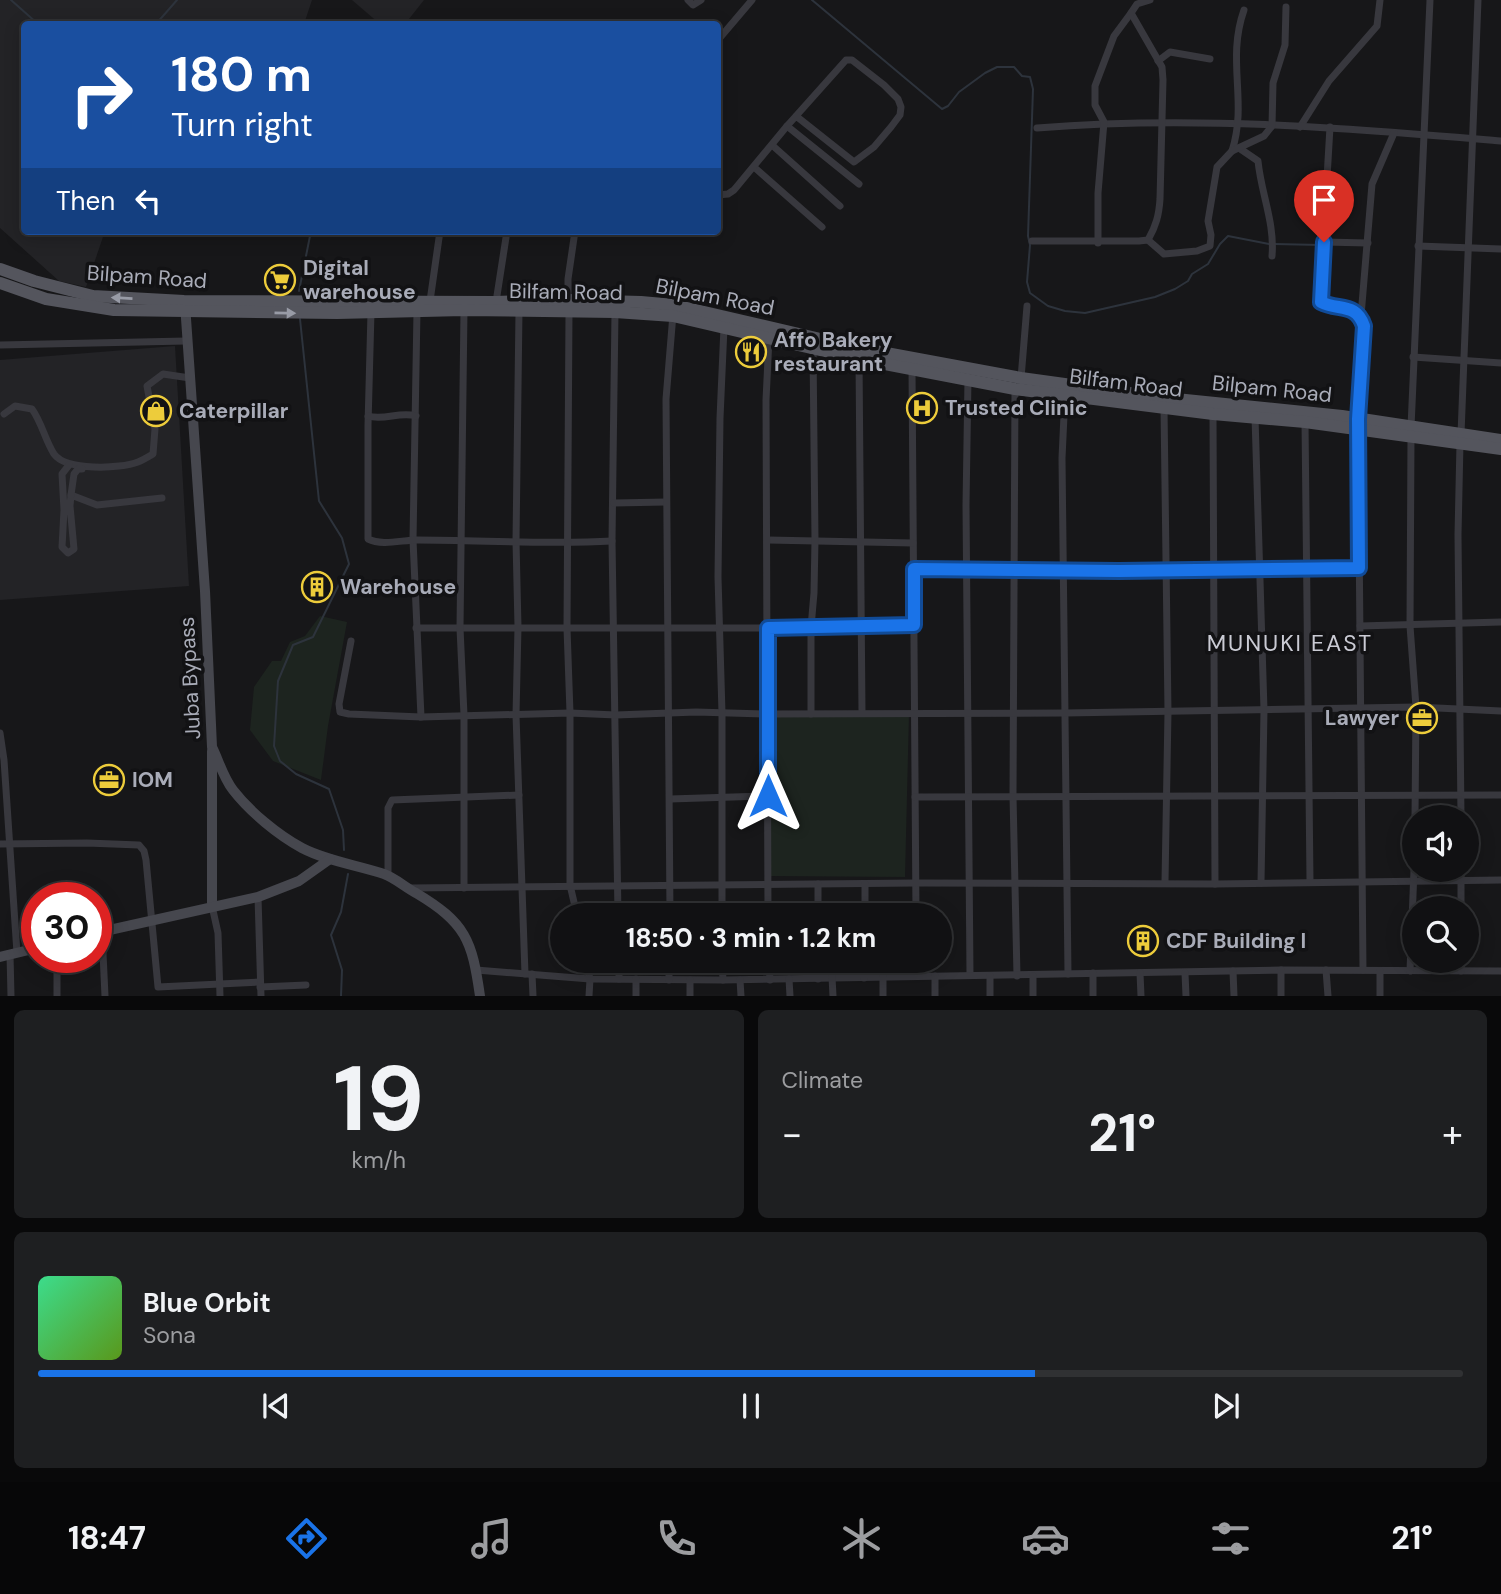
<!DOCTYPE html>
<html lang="en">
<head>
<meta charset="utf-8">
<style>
	body { margin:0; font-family:"DM Sans",sans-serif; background:#1e1f21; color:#f1f3f6; height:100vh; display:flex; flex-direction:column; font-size:26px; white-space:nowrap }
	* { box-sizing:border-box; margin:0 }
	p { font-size:23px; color:#9c9da0 }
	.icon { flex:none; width:38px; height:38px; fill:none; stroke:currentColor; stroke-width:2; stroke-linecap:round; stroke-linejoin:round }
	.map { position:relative; height:996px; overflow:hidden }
	.details { display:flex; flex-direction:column; gap:14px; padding:14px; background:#09090a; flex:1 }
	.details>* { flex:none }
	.guide { position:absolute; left:21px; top:21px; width:700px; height:214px; border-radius:7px; box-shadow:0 4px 18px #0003,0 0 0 2px #303133; background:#1a4fa0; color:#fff; overflow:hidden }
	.tools { position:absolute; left:1402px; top:805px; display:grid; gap:14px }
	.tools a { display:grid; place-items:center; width:77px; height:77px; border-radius:50%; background:#111113; box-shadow:0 4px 18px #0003,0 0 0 2px #303133; font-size:35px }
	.speed { position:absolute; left:21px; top:882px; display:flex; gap:14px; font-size:35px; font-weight:700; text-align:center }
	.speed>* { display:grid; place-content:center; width:91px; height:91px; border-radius:50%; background:#111113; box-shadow:0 4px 18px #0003,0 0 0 2px #303133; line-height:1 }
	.speed .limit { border:10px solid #d22; background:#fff; color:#111 }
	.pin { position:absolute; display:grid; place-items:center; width:60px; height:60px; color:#fff; margin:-72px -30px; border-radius:50% 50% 50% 0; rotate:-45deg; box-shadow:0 0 7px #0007 }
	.pin .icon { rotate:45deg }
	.me { position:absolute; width:77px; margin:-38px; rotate:0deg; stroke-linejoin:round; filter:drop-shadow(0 0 5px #0008) }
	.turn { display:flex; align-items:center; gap:24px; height:147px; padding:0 35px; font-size:32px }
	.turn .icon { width:91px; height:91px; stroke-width:2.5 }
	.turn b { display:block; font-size:49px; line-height:60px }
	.then { display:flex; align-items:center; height:66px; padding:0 35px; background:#0003; gap:14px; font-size:26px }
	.big { font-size:52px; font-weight:700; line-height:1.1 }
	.details .widget { flex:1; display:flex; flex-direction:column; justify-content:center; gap:10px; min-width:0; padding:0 24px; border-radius:10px; background:#1e1f21 }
	.details .dial { align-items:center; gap:0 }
	.dial b { font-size:91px; line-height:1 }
	.song { display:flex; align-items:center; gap:21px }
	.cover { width:84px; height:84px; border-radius:10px; background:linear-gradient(135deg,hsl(150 70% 55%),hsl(90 70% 35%)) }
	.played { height:7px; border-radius:4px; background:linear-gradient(90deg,#1a73e8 70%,#303133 70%) }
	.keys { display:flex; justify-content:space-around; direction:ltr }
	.heat { display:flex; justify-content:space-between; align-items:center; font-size:38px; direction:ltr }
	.details .tiles { flex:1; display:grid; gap:14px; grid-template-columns:1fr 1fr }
	.widget:last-child { grid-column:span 2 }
	.trip { position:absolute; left:550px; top:903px; width:402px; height:70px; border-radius:35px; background:#111113; box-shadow:0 4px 18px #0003,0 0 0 2px #303133; font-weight:700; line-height:70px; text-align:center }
	.menu { display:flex; height:112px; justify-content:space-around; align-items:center; background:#070708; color:#9c9da0 }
	.menu .icon { width:49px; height:49px }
	.menu .active { color:#1a73e8 }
	.menu b { font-size:32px; color:#f1f3f6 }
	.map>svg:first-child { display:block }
	.built { fill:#232326 }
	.green { fill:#1d241f }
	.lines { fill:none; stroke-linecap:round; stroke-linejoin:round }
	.stream { stroke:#2d333c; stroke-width:2 }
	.street { stroke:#38383e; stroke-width:7 }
	.secondary { stroke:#46474e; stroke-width:10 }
	.primary { stroke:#54555d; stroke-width:12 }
	.oneway { fill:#989ba6 }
	.route-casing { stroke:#114b97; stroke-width:18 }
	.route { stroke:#1a73e8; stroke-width:12 }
	.labels { text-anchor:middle; stroke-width:7; stroke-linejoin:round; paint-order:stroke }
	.poi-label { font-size:21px; font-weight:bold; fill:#a9acb8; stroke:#121214; text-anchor:start }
	.street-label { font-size:21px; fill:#a9acb8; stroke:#121214 }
	.neighbourhood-label { font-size:23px; letter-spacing:2px; fill:#cacbd4; stroke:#121214 }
</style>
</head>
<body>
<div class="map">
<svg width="1501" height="996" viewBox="0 0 1501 996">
	<rect width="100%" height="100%" fill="#171719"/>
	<g class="built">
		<path d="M 0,0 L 312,0 L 304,24 L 24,24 L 24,231 L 105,231 L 86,287 L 59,281 L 0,228 Z"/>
		<path d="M 352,0 L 424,0 L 405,24 L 380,24 Z"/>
		<path d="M 175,346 L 189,586 L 0,600 L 0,360 Z"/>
	</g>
	<g class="green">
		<path d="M 320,616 L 347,622 L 328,726 L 321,780 L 273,761 L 250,730 L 254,687 L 272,661 L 281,661 L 290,642 L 305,636 Z"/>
		<path d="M 771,714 L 909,714 L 905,877 L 771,876 Z"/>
	</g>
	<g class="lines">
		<g class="stream">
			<path d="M 11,0 L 38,24"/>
			<path d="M 812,0 L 942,109 L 948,106 L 959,92 L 985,73 L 997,67 L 1014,67 L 1022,76 L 1030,77 L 1033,89 L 1028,236 L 1030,245 L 1027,282 L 1030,293 L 1048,306 L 1065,311 L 1085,313 L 1155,297 L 1175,289 L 1188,281 L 1192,274 L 1208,264 L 1220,244 L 1228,236 L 1269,244"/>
			<path d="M 156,24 L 177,0"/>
			<path d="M 1274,244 L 1321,245"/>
			<path d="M 299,291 L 311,231"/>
			<path d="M 300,319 L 319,501 L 342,538 L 349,564 L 313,637 L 293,645 L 278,681 L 274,746 L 280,761 L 296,774 L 329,789 L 343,830 L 344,850"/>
			<path d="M 341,996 L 342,970 L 331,935 L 341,912 L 348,874"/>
		</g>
		<g class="street">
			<path d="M 688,0 L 693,5 L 701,0"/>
			<path d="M 718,40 L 752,0"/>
			<path d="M 1158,61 L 1170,52 L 1210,59"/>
			<path d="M 787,126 L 859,184"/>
			<path d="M 1300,127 L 1329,81 L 1377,26 L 1380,0"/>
			<path d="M 1330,127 L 1320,296 L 1321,302 L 1342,306 L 1361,316 L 1364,326 L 1358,419 L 1363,970"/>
			<path d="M 1037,128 C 1195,115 1345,128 1501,141"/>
			<path d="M 772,145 L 840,206"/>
			<path d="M 1239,148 L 1258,161 C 1261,193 1275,223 1272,256"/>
			<path d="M 1232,151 C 1248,101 1226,61 1244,10"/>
			<path d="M 754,167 L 822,227"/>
			<path d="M 718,195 L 728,194 L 734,190 L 787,126 L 796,116 L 846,60 L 852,60 L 884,85 L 898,99 L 901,107 L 900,115 L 891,127 L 874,147 L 854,162 L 796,116"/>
			<path d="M 1148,240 L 1164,254 L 1197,251 L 1210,246 L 1211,235 L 1208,221 L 1217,167 L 1232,151 L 1264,136 L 1272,126 L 1273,83 L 1285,45 L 1286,7"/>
			<path d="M 1032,241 L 1139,241 L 1148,240 C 1156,226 1159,215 1160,199 L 1163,80 L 1162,67 L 1131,13 L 1137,4 L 1150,0"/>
			<path d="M 1324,242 L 1368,243"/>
			<path d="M 1098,243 L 1098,193 L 1104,122 L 1095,105 L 1095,86 L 1114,36 L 1131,13"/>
			<path d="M 1418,246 L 1501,249"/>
			<path d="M 568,300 L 568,279 L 575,231"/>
			<path d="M 430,301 L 440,231"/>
			<path d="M 496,302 L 507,231"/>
			<path d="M 417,311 L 413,540 L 421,717"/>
			<path d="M 519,311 L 516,541 L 518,627 L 516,715 L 525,974"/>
			<path d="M 371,312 L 368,425 L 368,539 C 382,546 402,540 417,540 C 482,540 547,545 612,541"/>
			<path d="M 569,312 L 567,628 L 570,713 L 570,885 L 577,915"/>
			<path d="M 615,312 L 612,541 L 618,915"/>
			<path d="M 1361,316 L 1372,184 L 1394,133"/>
			<path d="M 0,345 L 186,341"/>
			<path d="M 1413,357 L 1501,363"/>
			<path d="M 859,359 L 862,713"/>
			<path d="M 912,369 L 916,915"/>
			<path d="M 1021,378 L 1027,306"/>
			<path d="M 968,379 L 966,505 L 970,975"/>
			<path d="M 1015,389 L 1013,796 L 1017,976"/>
			<path d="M 1065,394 L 1062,458 L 1068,974"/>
			<path d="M 1164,408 L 1168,712 L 1165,882"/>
			<path d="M 4,414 L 15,406 L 32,409 C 42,423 45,440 54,454 C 66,471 120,469 138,462 C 143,460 148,457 153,454 L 155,429 L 147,386 L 163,374 L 190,378"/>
			<path d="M 1213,414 L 1215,884"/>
			<path d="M 368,416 C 384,421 400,411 416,416"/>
			<path d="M 1255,417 L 1264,710 L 1261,883"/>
			<path d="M 1305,422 L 1310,881"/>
			<path d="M 1411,427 L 1430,0"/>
			<path d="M 1461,434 L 1478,0"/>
			<path d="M 1411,436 L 1410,626 L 1416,707 L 1415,817"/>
			<path d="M 1460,443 L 1458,535 L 1461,817"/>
			<path d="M 69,465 L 62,474 L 64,510 L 62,547 L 68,553 L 74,549 L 70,506 L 71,495 L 97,505 L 162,498"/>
			<path d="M 71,495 L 74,474 L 78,469 L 82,469"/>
			<path d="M 614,503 L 666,502"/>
			<path d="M 768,540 L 913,543"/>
			<path d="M 913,569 L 1119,571 L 1359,568"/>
			<path d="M 1360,626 L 1501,622"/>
			<path d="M 416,628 L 768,628 L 914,625"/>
			<path d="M 351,641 L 339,704 L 340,712 L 349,714 L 421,717 L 570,713 L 616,715 L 696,712 L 767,714 L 1065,713 L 1416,707 L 1501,711"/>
			<path d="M 811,714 L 811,627 L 814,593 L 815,540 L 813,348"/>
			<path d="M 0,733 L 4,760 L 17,953"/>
			<path d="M 915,797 L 1501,795"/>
			<path d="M 670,799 L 767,796"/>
			<path d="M 0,844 L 87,843 L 139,845 L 144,851 L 146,860 L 158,987 L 260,982"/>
			<path d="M 388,875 L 388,808 L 392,800 L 519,795"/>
			<path d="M 410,888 L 916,883 L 1215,884 L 1501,880"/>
			<path d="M 464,888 L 464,715 L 460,628 L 464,310"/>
			<path d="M 258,897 L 261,996"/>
			<path d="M 212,906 L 218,933 L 220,996"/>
			<path d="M 1461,908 L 1461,870"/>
			<path d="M 670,915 L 666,399 L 673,314"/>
			<path d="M 722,915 L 722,713 L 718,577 L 720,418 L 724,327"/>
			<path d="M 768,915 L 766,400 L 769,338"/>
			<path d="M 818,915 L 818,884"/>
			<path d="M 865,915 L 865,884"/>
			<path d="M 102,932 L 105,996"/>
			<path d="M 10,954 L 11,996"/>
			<path d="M 57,957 L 57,996"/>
			<path d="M 586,961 L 590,979 L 589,996"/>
			<path d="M 619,961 L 619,979"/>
			<path d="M 722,961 L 723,980"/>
			<path d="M 769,961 L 770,980"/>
			<path d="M 818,961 L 818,979"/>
			<path d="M 916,961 L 917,976"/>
			<path d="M 476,970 L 590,979 L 723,980 L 1281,970 L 1501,971"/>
			<path d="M 1281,970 L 1281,996"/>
			<path d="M 1326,970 L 1328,996"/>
			<path d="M 1233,971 L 1234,996"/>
			<path d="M 1380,971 L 1380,996"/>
			<path d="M 1410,971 L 1414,870"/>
			<path d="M 1461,971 L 1461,961"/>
			<path d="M 1093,973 L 1093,996"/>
			<path d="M 1140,973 L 1141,996"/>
			<path d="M 1185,973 L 1186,996"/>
			<path d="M 532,974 L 533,996"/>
			<path d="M 1033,976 L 1033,996"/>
			<path d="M 832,977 L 833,996"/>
			<path d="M 883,977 L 883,996"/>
			<path d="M 864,978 L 864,961"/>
			<path d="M 789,979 L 790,996"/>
			<path d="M 669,980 L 669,961"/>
			<path d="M 690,980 L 690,996"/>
			<path d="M 740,980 L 741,996"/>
			<path d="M 260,987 L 306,985"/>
			<path d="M 636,996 L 636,979"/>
			<path d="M 935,996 L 935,976"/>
			<path d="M 990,996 L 990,976"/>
		</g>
		<g class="secondary">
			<path d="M 185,304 L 205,591 L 212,747 C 219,761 223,777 233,790 C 250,812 278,835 302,848 C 327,861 357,865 384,874 C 395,878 405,887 416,893 C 466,923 472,940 480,996"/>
			<path d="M 212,905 L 212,751"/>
			<path d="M 96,933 L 258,897 L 299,881 L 330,859"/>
			<path d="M 0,957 L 37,948"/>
		</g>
		<g class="primary">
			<path d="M 0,269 L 34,281 L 93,296 L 184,301 L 496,302 L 568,300 L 641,302 L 674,305 L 859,348 L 1021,378 L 1166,398 L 1342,416 L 1501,440"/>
			<path d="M 0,283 L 46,299 L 114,310 L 337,313 L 464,310 L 615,312 L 673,316 L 859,359 L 1015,389 L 1213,414 L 1305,422 L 1501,449"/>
		</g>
	</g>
	<defs><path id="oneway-solid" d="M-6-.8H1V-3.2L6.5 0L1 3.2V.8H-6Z" transform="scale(1.75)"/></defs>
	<g class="oneway">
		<use href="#oneway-solid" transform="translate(122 298) rotate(-177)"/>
		<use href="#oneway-solid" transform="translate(285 313) rotate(1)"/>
	</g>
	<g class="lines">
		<g class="route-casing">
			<path id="route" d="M 768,796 L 768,628 L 914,625 L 914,569 L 1119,571 L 1359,568 L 1358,419 L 1364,326 C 1356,302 1338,311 1321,302 L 1324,242"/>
		</g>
		<use href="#route" class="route"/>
	</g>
	<defs>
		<g id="supermarket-ring" transform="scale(1.575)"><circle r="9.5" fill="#121214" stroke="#edcc3b" stroke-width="1.5"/><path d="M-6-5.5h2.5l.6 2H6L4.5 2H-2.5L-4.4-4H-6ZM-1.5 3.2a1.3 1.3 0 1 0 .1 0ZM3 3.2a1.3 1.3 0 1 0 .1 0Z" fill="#edcc3b"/></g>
		<g id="restaurant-ring" transform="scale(1.575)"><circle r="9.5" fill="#121214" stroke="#edcc3b" stroke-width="1.5"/><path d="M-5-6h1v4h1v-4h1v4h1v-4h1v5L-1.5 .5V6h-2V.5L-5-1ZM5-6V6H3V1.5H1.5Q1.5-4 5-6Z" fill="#edcc3b"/></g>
		<g id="hospital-ring" transform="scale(1.575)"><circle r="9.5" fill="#121214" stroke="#edcc3b" stroke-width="1.5"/><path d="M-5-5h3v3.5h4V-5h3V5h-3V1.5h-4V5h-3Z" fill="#edcc3b"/></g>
		<g id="shop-ring" transform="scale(1.575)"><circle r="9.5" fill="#121214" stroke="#edcc3b" stroke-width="1.5"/><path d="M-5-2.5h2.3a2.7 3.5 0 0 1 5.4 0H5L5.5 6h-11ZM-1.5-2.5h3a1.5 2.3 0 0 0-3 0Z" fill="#edcc3b"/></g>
		<g id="building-ring" transform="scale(1.575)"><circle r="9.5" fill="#121214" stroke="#edcc3b" stroke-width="1.5"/><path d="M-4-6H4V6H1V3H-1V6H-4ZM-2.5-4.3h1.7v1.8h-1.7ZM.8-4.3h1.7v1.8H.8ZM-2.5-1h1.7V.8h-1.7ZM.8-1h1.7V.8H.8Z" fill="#edcc3b"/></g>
		<g id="office-ring" transform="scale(1.575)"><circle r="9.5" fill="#121214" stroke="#edcc3b" stroke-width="1.5"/><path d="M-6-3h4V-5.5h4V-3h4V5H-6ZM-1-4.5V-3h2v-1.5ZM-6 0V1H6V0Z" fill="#edcc3b"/></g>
	</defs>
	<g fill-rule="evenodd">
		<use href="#supermarket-ring" x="280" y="280"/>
		<use href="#restaurant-ring" x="751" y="352"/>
		<use href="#hospital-ring" x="922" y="408"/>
		<use href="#shop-ring" x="156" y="411"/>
		<use href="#building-ring" x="317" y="587"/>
		<use href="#office-ring" x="1422" y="718"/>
		<use href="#office-ring" x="109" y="780"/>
		<use href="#building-ring" x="1143" y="941"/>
	</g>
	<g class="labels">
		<g class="poi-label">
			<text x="303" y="275">Digital<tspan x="303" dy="24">warehouse</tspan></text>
			<text x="774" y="347">Affo Bakery<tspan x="774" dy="24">restaurant</tspan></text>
			<text x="945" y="415">Trusted Clinic</text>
			<text x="179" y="418">Caterpillar</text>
			<text x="340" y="594">Warehouse</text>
			<text x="1399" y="725" text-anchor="end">Lawyer</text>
			<text x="132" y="787">IOM</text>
			<text x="1166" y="948">CDF Building I</text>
		</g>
		<g class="street-label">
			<text transform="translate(147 277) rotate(4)" y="7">Bilpam Road</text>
			<text transform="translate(566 292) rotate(1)" y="7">Bilfam Road</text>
			<text transform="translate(715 297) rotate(11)" y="7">Bilpam Road</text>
			<text transform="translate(1126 383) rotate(7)" y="7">Bilfam Road</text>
			<text transform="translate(1272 389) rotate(6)" y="7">Bilpam Road</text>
			<text transform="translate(190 678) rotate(-93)" y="7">Juba Bypass</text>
		</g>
		<g class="neighbourhood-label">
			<text x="1290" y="651">MUNUKI EAST</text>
		</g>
	</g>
</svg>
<div class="tools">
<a><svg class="icon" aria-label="sound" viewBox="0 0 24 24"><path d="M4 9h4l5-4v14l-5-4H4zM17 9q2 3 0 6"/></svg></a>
<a><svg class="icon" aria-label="search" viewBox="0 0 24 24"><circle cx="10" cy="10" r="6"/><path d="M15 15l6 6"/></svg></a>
</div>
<div class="speed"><div class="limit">30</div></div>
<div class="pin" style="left:1324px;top:242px;background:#d93025"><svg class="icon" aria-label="arrive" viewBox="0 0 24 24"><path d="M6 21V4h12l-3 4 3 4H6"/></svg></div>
<svg class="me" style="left:768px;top:796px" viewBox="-20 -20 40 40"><path d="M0-17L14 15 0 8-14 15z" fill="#1a73e8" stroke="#fff" stroke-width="4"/></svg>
<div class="trip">18:50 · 3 min · 1.2 km</div>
<div class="guide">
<div class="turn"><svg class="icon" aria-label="right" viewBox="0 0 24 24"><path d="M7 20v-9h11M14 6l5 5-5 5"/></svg><div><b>180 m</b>Turn right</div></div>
<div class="then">Then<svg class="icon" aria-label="left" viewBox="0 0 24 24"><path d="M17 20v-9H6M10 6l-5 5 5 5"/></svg></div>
</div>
</div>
<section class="details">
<div class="tiles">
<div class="widget dial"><b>19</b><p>km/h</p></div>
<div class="widget"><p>Climate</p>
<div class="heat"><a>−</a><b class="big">21°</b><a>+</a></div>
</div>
<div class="widget">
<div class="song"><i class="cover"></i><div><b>Blue Orbit</b><p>Sona</p></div></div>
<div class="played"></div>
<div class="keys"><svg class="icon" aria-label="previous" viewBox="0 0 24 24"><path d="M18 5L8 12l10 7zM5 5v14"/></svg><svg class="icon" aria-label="pause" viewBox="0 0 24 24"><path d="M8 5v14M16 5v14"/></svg><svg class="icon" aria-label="next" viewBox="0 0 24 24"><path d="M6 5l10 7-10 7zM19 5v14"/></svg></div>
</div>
</div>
</section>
<nav class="menu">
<b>18:47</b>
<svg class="icon active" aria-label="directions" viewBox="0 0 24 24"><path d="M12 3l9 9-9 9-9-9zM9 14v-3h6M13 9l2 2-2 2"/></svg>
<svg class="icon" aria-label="music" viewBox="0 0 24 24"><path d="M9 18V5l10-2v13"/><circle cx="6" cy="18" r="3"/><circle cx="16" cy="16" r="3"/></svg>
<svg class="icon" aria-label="phone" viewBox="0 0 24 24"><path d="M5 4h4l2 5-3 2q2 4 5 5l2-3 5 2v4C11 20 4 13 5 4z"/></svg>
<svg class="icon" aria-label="climate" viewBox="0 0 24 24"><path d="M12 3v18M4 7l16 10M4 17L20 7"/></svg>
<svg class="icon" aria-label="car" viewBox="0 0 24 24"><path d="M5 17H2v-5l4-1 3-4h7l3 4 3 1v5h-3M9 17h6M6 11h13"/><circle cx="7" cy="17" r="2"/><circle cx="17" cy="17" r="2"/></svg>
<svg class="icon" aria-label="filters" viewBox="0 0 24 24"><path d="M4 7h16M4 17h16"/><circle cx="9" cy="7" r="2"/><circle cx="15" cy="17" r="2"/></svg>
<b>21°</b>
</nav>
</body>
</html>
